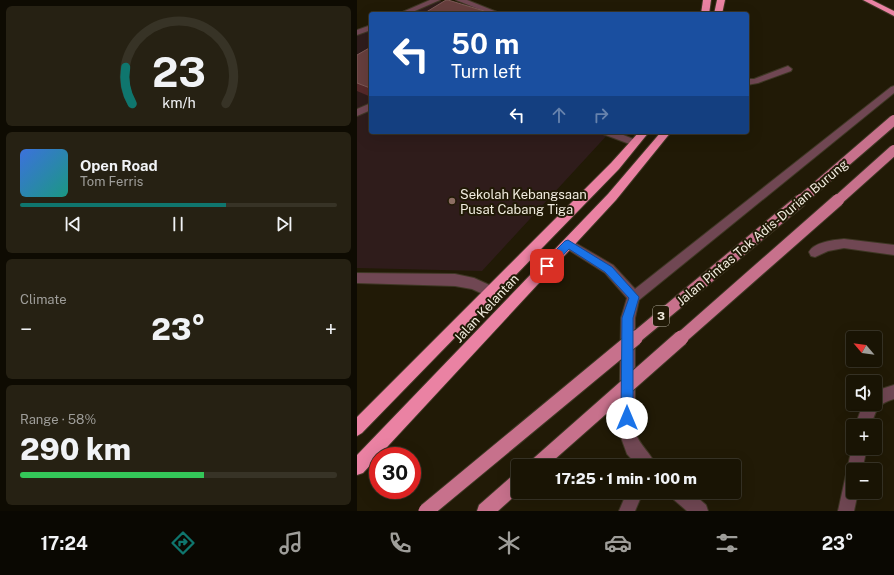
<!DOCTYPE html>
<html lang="en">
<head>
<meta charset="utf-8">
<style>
	body { margin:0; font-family:"Public Sans",sans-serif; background:#262113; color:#f1f3f6; height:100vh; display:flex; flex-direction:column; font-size:15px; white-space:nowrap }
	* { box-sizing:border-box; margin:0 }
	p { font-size:13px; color:#9f9e9a }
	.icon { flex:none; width:22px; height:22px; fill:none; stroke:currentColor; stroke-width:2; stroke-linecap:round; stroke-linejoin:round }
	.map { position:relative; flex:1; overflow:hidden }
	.details { display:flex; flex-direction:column; gap:6px; padding:6px; background:#0e0b02; width:357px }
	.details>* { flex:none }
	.banner { position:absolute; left:12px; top:12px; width:380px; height:122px; border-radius:4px; box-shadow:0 4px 16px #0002,0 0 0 1px #373326; background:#1a4fa0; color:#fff; overflow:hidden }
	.needle { width:26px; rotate:299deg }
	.controls { position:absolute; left:489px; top:331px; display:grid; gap:8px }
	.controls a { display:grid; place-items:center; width:36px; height:36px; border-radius:4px; background:#191404; box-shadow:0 4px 16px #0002,0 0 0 1px #373326; font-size:20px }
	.speed { position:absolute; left:12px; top:447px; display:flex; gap:8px; font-size:20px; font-weight:700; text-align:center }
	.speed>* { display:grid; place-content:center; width:52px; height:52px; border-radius:50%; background:#191404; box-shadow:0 4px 16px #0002,0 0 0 1px #373326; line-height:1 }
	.speed .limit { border:6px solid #d22; background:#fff; color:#111 }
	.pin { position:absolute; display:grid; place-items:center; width:34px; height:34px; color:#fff; margin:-17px; border-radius:8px; box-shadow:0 2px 6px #0006 }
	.me { position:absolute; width:44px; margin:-22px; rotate:0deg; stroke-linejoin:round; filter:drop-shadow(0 0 3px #0008) }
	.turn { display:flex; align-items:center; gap:14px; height:84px; padding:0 16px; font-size:18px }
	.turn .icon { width:52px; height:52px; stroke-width:2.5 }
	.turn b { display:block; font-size:28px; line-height:34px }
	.lanes { display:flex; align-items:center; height:38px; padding:0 16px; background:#0003; justify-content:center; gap:20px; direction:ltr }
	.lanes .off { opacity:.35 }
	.big { font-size:30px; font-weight:800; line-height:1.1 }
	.details .tile { flex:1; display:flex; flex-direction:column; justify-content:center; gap:6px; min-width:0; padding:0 14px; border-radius:6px; background:#262113 }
	.details .dial { align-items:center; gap:0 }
	.dial svg { height:104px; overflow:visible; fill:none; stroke:#373326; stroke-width:7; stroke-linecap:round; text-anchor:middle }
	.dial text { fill:#f1f3f6; stroke:none }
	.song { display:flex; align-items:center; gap:12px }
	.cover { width:48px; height:48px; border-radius:6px; background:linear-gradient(135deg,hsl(220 70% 55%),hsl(170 70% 35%)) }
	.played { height:4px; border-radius:2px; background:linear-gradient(90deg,#0f766e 65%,#373326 65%) }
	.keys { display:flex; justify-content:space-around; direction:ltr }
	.heat { display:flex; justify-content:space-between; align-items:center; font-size:22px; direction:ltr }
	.charge { height:6px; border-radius:3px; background:linear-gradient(90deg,#34c759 58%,#373326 0) }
	.trip { position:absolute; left:154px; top:459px; width:230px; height:40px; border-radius:4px; background:#191404; box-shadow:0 4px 16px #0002,0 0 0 1px #373326; font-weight:800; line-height:40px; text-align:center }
	.dock { display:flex; height:64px; justify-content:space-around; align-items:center; background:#0a0802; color:#9f9e9a }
	.dock .icon { width:28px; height:28px }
	.dock .on { color:#0f766e }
	.dock b { font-size:18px; color:#f1f3f6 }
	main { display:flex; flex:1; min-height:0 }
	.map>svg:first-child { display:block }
	.education { fill:#2f1c1b }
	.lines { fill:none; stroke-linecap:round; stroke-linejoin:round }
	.minor-casing { stroke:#3e3724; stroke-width:2 }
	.major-casing { stroke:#3e3724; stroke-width:2 }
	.highway-casing { stroke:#3e3724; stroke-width:2 }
	.minor { fill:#704753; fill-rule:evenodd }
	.major { fill:#c7718c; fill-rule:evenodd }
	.highway { fill:#ea82a3; fill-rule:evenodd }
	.major-bridge-far2-casing { stroke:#3e3724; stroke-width:12; stroke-linecap:butt }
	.major-bridge-far1-casing { stroke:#3e3724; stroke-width:14; stroke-linecap:butt }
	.major-bridge-casing { stroke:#3e3724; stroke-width:17; stroke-linecap:butt }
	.major-bridge-far2 { stroke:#c7718c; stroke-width:10 }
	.major-bridge-far1 { stroke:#c7718c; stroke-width:12 }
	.major-bridge { stroke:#c7718c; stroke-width:15 }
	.wall { fill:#56292a }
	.shaded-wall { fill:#3a1a13 }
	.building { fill:#663e3d; stroke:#7c5956 }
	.route { fill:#1a73e8; stroke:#114b97 }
	.education-dot { fill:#8d6e63; stroke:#211a06; stroke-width:1.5 }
	.labels { text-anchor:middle; stroke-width:4; stroke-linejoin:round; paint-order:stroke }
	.shield { fill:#211a06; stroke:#b3ad9e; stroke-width:1 }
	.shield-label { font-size:12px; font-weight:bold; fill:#f1ecdf }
	.poi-label { font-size:13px; fill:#f1ecdf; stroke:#211a06; text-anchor:start }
	.street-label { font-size:13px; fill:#f1ecdf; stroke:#211a06 }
</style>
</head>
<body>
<main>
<section class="details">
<div class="tile dial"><svg viewBox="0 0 100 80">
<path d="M14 69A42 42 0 1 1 86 69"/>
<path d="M14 69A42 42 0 0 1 9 41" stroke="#0f766e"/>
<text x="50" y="56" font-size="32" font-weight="700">23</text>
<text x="50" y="72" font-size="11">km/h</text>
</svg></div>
<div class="tile">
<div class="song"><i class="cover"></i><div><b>Open Road</b><p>Tom Ferris</p></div></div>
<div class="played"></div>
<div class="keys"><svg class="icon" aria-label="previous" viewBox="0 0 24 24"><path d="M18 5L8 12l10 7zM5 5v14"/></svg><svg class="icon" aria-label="pause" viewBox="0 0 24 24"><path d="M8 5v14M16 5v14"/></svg><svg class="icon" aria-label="next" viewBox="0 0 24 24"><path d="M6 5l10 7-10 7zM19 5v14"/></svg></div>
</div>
<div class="tile"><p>Climate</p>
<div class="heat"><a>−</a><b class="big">23°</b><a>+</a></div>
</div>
<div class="tile"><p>Range · 58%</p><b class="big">290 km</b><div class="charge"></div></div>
</section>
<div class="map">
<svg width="537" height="511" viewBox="0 0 537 511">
	<rect width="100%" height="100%" fill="#211a06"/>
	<g class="education">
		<path d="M 81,0 L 117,14 L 47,14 Z"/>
		<path d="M 14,27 L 14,132 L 253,132 L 125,271 L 0,268 L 0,33 Z"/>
	</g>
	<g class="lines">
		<g class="minor-casing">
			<g id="minor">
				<path d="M 73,0 L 83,0 L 51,14 L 41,14 Z"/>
				<path d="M 99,0 L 110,0 L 145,14 L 134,14 Z"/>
				<path d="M 14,25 L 14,30 L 0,35 L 0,30 Z"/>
				<path d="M 431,66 L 435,69 L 434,71 L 401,83 L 390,85 L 390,79 L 397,79 Z"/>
				<path d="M 537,86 L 537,93 L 282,300 L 278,318 L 278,432 C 283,446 294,453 299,466 L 281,466 L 270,454 L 262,432 L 264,318 L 270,298 L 248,273 L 207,247 L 205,244 L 207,241 L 211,239 L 215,241 L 256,265 L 278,289 L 534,87 Z"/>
				<path d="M 14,103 L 14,110 L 0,116 L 0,109 Z"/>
				<path d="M 244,132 L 259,132 L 281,141 L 283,143 L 278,146 L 246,134 Z"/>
				<path d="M 487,239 L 537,245 L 537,255 L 487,248 L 471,251 L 458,257 L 454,256 L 452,252 C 457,242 476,240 487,239 Z"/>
				<path d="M 0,273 L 98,274 L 117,278 L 139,288 L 141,292 L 139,296 L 135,298 L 115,289 L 98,286 L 0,283 Z"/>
				<path d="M 537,385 L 537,399 C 520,404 519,410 514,426 L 498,426 L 506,404 L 518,404 L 518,391 Z"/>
				<path d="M 496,443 L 496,448 L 510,448 L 505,470 L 496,470 L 496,492 L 501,492 L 497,511 L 481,511 Z"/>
				<path d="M 270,492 L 286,492 L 278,511 L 262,511 Z"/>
				<path d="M 313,492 L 334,492 L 349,505 L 351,511 L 330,511 L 315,498 Z"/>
			</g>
		</g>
		<g class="major-casing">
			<path id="major" d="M 161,474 L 162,492 L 141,511 L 120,511 L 122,505 L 155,476 Z"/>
		</g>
		<g class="highway-casing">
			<g id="highway">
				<path d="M 346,0 L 354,0 L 352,14 L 344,14 Z"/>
				<path d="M 360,0 L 368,0 L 365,14 L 357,14 Z"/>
				<path d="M 506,0 L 515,0 L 537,11 L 537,16 Z"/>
				<path d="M 282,132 L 292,132 L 262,169 L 5,433 L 0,436 L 0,417 L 254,163 Z"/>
				<path d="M 304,132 L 314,132 L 259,200 L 6,473 L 0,475 L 0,455 L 251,194 Z"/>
			</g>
		</g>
		<use href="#minor" class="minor"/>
		<use href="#major" class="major"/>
		<use href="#highway" class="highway"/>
		<g class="major-bridge-far2-casing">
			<g id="major-bridge-far2">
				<path d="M 443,201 L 537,120"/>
				<path d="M 480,201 L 537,150"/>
			</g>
		</g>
		<g class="major-bridge-far1-casing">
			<g id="major-bridge-far1">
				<path d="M 277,339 L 444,200"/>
				<path d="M 323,339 L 481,200"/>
			</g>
		</g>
		<g class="major-bridge-casing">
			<g id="major-bridge">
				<path d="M 179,466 L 324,338"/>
				<path d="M 69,511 L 278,338"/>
			</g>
		</g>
		<use href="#major-bridge-far2" class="major-bridge-far2"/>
		<use href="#major-bridge-far1" class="major-bridge-far1"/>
		<use href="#major-bridge" class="major-bridge"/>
	</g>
	<path class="wall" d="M 14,47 L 14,97 L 0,91 L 0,55 Z"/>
	<path class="shaded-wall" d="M 127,11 L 128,14 L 123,14 Z"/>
	<g class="building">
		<path d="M 89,0 L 91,0 L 127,11 L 123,14 L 66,14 Z"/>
		<path d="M 14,47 L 14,87 L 13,88 L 0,83 L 0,55 Z"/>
	</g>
	<path class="route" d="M 211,240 L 255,267 L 282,297 L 276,318 L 276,418 L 274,422 L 270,424 L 266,422 L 264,418 L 265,318 L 272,298 L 248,272 L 212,249 L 193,269 L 186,269 L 185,266 L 186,263 L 208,241 Z"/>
	<circle class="education-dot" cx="95" cy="201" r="4"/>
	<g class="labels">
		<rect class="shield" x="296" y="306" width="16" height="20" rx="3"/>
		<g class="shield-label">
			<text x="304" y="320">3</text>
		</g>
		<g class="poi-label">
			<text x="103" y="199">Sekolah Kebangsaan<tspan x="103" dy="15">Pusat Cabang Tiga</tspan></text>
		</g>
		<g class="street-label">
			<text transform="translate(405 232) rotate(-40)" y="5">Jalan Pintas Tok Adis-Durian Burung</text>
			<text transform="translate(129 308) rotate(-47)" y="5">Jalan Kelantan</text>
		</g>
	</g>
</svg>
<div class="controls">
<a><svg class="needle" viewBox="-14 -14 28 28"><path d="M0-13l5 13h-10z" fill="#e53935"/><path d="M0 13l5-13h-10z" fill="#9f9e9a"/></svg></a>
<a><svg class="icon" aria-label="sound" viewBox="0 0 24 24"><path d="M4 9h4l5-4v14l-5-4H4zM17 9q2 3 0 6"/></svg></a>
<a>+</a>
<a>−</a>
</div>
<div class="speed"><div class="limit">30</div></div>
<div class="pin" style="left:190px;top:266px;background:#d93025"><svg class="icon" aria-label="arrive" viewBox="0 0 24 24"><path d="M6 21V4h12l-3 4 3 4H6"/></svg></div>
<svg class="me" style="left:270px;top:418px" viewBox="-20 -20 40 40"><circle r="19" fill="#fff"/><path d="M0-13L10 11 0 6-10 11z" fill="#1a73e8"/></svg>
<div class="trip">17:25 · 1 min · 100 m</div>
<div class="banner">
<div class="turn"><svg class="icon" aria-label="left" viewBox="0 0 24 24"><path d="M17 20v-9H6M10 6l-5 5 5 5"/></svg><div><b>50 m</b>Turn left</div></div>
<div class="lanes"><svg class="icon" aria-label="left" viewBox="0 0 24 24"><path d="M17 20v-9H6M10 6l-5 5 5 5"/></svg><svg class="icon off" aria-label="ahead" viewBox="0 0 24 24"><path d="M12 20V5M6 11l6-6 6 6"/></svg><svg class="icon off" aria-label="right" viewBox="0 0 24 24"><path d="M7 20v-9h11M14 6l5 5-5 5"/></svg></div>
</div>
</div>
</main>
<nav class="dock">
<b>17:24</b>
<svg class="icon on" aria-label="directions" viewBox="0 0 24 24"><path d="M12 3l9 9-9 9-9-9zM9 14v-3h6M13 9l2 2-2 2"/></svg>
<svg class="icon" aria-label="music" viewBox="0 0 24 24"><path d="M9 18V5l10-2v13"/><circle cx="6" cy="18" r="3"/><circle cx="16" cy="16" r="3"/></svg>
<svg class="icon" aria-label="phone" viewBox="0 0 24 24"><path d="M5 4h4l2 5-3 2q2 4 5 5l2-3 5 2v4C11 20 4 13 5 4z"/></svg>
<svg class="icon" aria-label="climate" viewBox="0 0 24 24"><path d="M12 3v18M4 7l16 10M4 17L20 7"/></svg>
<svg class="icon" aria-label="car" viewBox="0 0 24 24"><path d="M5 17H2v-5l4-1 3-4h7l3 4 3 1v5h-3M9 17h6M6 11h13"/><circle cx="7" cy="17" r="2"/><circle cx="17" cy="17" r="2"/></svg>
<svg class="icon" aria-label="filters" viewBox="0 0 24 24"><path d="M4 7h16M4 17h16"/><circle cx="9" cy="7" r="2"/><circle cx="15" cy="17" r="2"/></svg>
<b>23°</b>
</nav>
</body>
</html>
